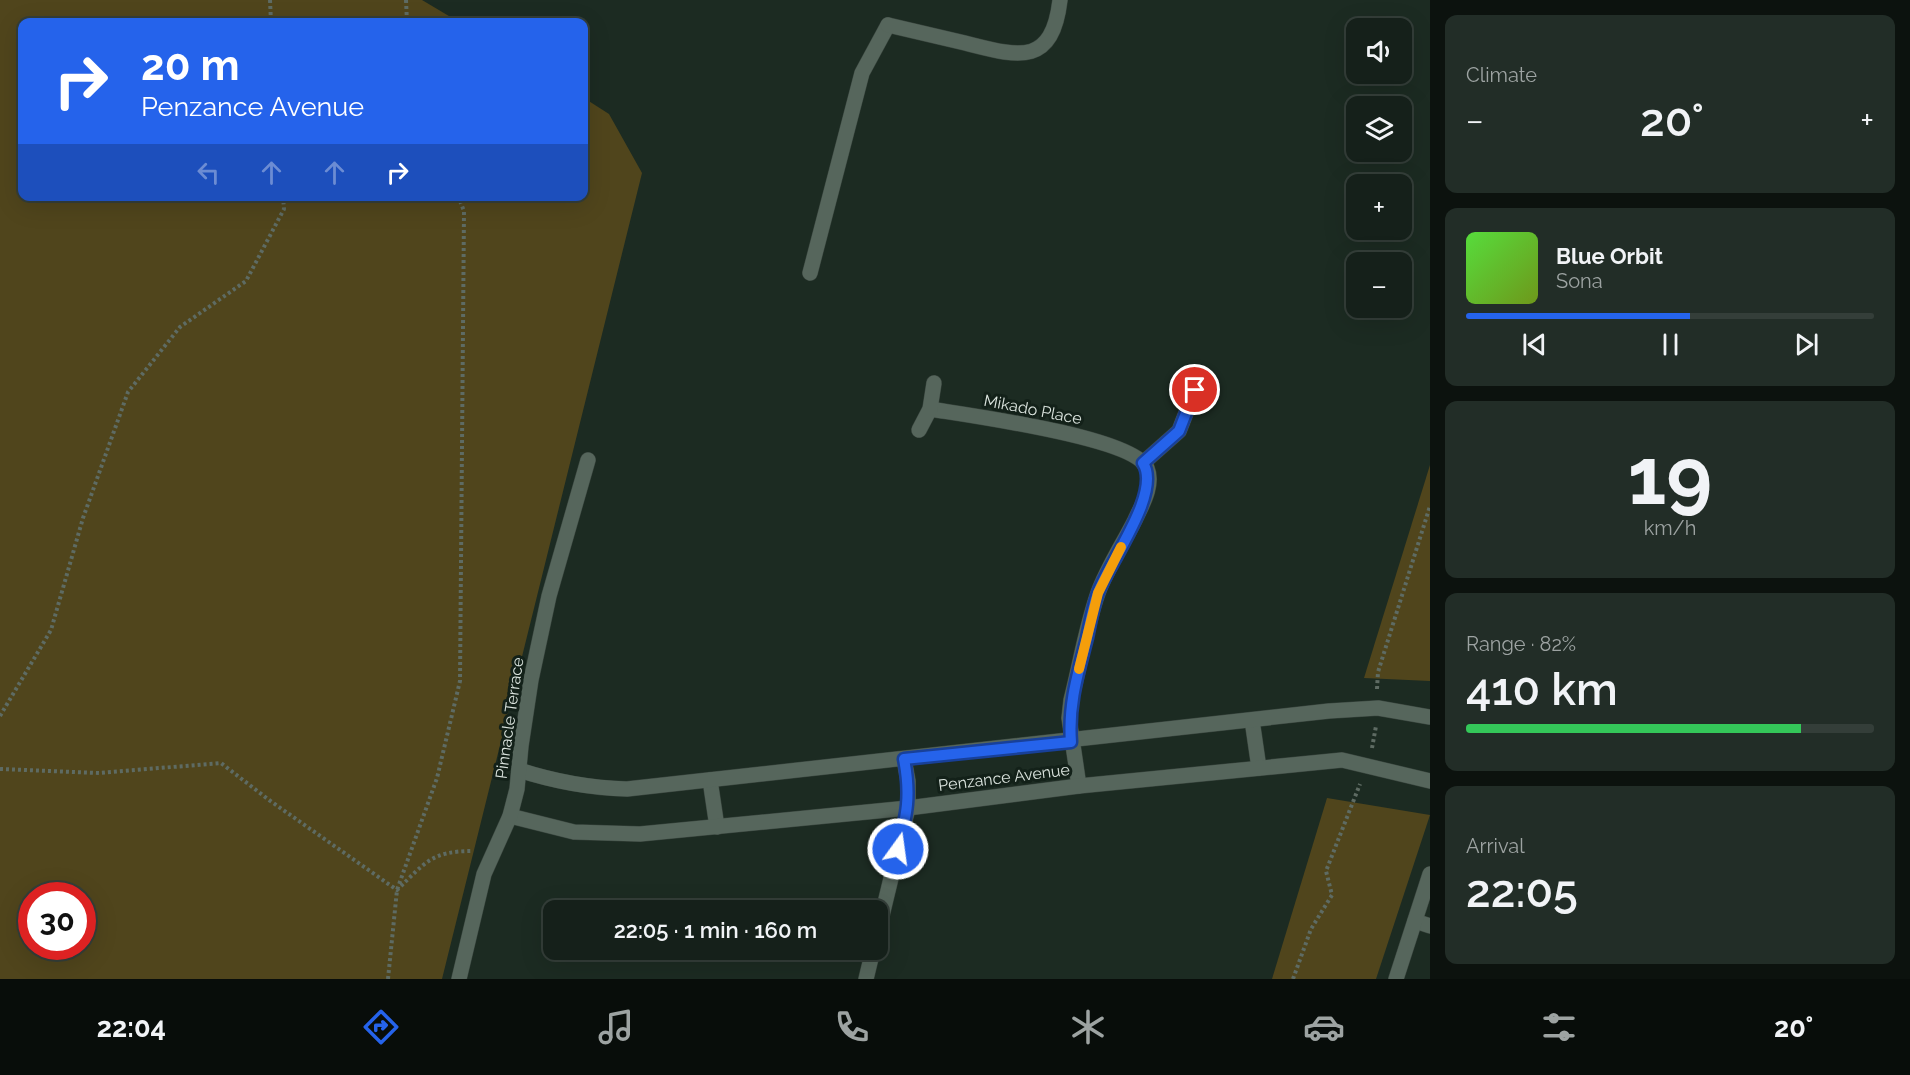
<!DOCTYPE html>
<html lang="en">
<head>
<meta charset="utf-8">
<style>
	body { margin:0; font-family:Raleway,sans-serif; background:#222d27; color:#f1f3f6; height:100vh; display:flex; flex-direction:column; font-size:22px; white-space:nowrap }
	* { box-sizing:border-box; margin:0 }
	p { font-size:20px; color:#9da3a2 }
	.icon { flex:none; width:33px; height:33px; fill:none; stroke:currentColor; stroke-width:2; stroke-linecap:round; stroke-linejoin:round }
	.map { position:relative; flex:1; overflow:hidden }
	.sheet { display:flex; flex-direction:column; gap:15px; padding:15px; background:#0c120e; width:480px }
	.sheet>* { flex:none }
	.hud { position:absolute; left:18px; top:18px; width:570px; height:183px; border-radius:12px; box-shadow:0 6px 24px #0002,0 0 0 2px #343e39; background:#2563eb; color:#fff; overflow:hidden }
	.buttons { position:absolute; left:1346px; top:18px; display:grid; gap:12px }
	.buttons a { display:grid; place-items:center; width:66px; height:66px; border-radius:12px; background:#15201a; box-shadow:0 6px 24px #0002,0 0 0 2px #343e39; font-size:30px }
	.speed { position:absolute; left:18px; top:882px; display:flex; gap:12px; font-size:30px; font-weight:700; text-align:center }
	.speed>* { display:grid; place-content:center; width:78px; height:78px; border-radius:50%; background:#15201a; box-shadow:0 6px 24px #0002,0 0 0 2px #343e39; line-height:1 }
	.speed .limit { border:9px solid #d22; background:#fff; color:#111 }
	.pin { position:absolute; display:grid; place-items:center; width:51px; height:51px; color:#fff; margin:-26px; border:3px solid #fff; border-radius:50%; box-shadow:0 2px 6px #0007 }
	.me { position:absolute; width:66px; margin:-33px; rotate:14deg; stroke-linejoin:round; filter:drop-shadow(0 0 4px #0008) }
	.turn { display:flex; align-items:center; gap:21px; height:126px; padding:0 24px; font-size:27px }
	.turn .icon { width:78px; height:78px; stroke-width:2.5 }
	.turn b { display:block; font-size:42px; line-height:51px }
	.lanes { display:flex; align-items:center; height:57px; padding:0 24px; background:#0003; justify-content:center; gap:30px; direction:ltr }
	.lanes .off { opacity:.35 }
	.big { font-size:45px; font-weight:600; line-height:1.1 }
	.sheet .widget { flex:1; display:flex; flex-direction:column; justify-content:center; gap:9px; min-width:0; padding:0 21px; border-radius:12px; background:#222d27 }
	.sheet .dial { align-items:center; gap:0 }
	.dial b { font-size:78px; line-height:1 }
	.song { display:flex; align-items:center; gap:18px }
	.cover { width:72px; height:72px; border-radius:9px; background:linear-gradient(135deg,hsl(110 70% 55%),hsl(80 70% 35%)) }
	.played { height:6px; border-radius:3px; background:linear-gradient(90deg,#2563eb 55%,#343e39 55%) }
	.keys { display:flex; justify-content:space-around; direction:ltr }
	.heat { display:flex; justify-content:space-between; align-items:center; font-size:33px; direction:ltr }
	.charge { height:9px; border-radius:4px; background:linear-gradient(90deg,#34c759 82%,#343e39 0) }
	.trip { position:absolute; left:543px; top:900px; width:345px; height:60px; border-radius:12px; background:#15201a; box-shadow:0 6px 24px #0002,0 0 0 2px #343e39; font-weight:600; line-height:60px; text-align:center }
	.tab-bar { display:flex; height:96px; justify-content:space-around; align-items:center; background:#080d0a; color:#9da3a2 }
	.tab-bar .icon { width:42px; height:42px }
	.tab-bar .current { color:#2563eb }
	.tab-bar b { font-size:27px; color:#f1f3f6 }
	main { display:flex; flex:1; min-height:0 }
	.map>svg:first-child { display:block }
	.green { fill:#50451c; fill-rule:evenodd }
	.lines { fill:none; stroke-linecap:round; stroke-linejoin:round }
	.service-casing { stroke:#39453e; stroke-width:16 }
	.minor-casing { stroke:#39453e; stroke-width:16 }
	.path { stroke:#5e6b63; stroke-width:4; stroke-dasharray:3 3; stroke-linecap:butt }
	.service { stroke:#56665c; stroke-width:15 }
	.minor { stroke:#56665c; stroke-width:15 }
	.route-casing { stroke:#184099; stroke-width:15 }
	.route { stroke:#2563eb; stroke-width:10 }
	.slow { stroke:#f59e0b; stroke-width:10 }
	.labels { text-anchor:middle; stroke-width:6; stroke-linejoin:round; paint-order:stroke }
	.street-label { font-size:16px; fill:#dbe4de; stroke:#132119 }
</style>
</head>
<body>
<main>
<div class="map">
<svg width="1430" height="979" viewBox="0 0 1430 979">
	<rect width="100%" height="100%" fill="#1c2b22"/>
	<g class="green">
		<path d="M 0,0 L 422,0 L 459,22 L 22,22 L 22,196 L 584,196 L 584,98 L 609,114 L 642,173 L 442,979 L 0,979 ZM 32,896 L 82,896 L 82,946 L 32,946 Z"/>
		<path d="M 1430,465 L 1430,681 L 1364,678 Z"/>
		<path d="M 1327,798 L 1430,815 L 1376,979 L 1272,979 Z"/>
	</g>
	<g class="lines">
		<g class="service-casing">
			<g id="service">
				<path d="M 810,273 L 862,73 L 888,25"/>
				<path d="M 1143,463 L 1179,431 L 1195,390"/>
				<path d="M 1252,720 L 1259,768"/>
				<path d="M 710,780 L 717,827"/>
			</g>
		</g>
		<g class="minor-casing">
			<g id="minor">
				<path d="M 888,25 C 914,31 939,37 965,43 C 1017,56 1052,68 1060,0"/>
				<path d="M 930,409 C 966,415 1133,437 1147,468 C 1154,485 1142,505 1135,520 C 1123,544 1107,568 1098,593 C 1086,627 1080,665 1071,700 L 1069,718 L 1079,786"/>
				<path d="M 919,430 L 930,409 L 934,383"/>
				<path d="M 519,770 C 556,782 589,788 627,789 L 1329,711 L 1378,708 L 1430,717"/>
				<path d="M 510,816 L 574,832 L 640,834 L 908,808 L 1079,786 L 1342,760 L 1430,781"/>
				<path d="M 1415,921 L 1430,926"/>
				<path d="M 878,932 L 908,808 L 908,781 L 904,759"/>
				<path d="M 459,979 L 484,874 L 510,816 L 517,789 L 521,746 L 531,680 L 549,596 L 588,460"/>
				<path d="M 866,979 L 873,950"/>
				<path d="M 1396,979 L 1430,874"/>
			</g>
		</g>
		<g class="path">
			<path d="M 270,0 L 271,22"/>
			<path d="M 406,0 L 407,22"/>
			<path d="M 1377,689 L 1378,672 L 1430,506"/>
			<path d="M 0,716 L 51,630 L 83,518 L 128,392 L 180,327 L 246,281 L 284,209 L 283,196"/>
			<path d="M 1372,748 L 1376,726"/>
			<path d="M 0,769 L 99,773 L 221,763 L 269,800 L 397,890 C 425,863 431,851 473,851"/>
			<path d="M 388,979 L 397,890 L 437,778 L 460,681 L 464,211 L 458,196"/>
			<path d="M 1293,979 L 1311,929 L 1332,895 L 1326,871 L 1360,784"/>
		</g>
		<use href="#service" class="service"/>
		<use href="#minor" class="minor"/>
	</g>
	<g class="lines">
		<g class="route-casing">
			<path id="route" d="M 898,849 C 907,814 911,795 904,759 L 1071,742 C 1068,705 1078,673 1087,638 C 1090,623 1093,607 1098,593 C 1109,562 1162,493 1143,463 L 1179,431 L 1195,390"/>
		</g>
		<use href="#route" class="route"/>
		<path class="slow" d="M 1079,669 L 1098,593 L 1121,547"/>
	</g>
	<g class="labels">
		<g class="street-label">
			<text transform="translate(1033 409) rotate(11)" y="6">Mikado Place</text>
			<text transform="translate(509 718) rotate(-82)" y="6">Pinnacle Terrace</text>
			<text transform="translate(1004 777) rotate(-7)" y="6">Penzance Avenue</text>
		</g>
	</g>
</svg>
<div class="buttons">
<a><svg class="icon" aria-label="sound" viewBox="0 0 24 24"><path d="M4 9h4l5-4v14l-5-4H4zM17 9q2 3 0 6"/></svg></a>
<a><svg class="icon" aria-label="layers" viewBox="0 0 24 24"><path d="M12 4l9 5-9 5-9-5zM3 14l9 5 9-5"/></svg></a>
<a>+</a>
<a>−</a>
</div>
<div class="speed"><div class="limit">30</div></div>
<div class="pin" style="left:1195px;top:390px;background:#d93025"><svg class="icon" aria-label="arrive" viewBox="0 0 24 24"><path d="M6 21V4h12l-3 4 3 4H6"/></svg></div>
<svg class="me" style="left:898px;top:849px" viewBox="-20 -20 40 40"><circle r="17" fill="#2563eb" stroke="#fff" stroke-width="3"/><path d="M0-11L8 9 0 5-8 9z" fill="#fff"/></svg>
<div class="trip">22:05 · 1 min · 160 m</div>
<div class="hud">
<div class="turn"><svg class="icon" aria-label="right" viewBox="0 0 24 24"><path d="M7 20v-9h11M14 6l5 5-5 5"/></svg><div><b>20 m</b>Penzance Avenue</div></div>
<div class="lanes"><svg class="icon off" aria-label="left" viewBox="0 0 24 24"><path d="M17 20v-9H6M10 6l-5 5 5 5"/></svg><svg class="icon off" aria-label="ahead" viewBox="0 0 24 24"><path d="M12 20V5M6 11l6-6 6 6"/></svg><svg class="icon off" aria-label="ahead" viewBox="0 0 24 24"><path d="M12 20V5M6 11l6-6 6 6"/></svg><svg class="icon" aria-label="right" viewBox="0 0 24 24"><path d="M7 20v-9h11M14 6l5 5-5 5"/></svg></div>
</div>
</div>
<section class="sheet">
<div class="widget"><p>Climate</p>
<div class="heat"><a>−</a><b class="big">20°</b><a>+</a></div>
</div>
<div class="widget">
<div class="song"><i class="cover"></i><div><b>Blue Orbit</b><p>Sona</p></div></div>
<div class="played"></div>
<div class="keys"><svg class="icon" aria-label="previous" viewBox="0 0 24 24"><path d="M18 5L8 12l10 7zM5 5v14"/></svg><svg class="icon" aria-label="pause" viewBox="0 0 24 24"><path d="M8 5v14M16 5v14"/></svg><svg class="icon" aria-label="next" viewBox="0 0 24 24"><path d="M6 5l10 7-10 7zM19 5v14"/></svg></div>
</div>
<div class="widget dial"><b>19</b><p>km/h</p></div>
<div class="widget"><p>Range · 82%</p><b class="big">410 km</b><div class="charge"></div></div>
<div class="widget"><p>Arrival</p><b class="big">22:05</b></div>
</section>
</main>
<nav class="tab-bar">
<b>22:04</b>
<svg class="icon current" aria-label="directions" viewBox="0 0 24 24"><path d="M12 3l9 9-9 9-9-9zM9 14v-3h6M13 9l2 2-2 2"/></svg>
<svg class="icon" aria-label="music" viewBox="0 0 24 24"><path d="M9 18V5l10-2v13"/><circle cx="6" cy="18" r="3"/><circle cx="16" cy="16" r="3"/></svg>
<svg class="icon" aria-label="phone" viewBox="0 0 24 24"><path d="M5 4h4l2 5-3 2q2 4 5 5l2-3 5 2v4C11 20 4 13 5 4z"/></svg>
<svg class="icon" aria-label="climate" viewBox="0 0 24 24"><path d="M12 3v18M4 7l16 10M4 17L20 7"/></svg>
<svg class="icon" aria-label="car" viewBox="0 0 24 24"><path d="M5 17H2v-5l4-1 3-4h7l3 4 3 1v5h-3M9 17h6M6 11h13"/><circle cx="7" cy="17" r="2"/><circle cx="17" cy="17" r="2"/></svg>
<svg class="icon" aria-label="filters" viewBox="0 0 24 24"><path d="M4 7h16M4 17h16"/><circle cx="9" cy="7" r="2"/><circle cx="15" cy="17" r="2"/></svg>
<b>20°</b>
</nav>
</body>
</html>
